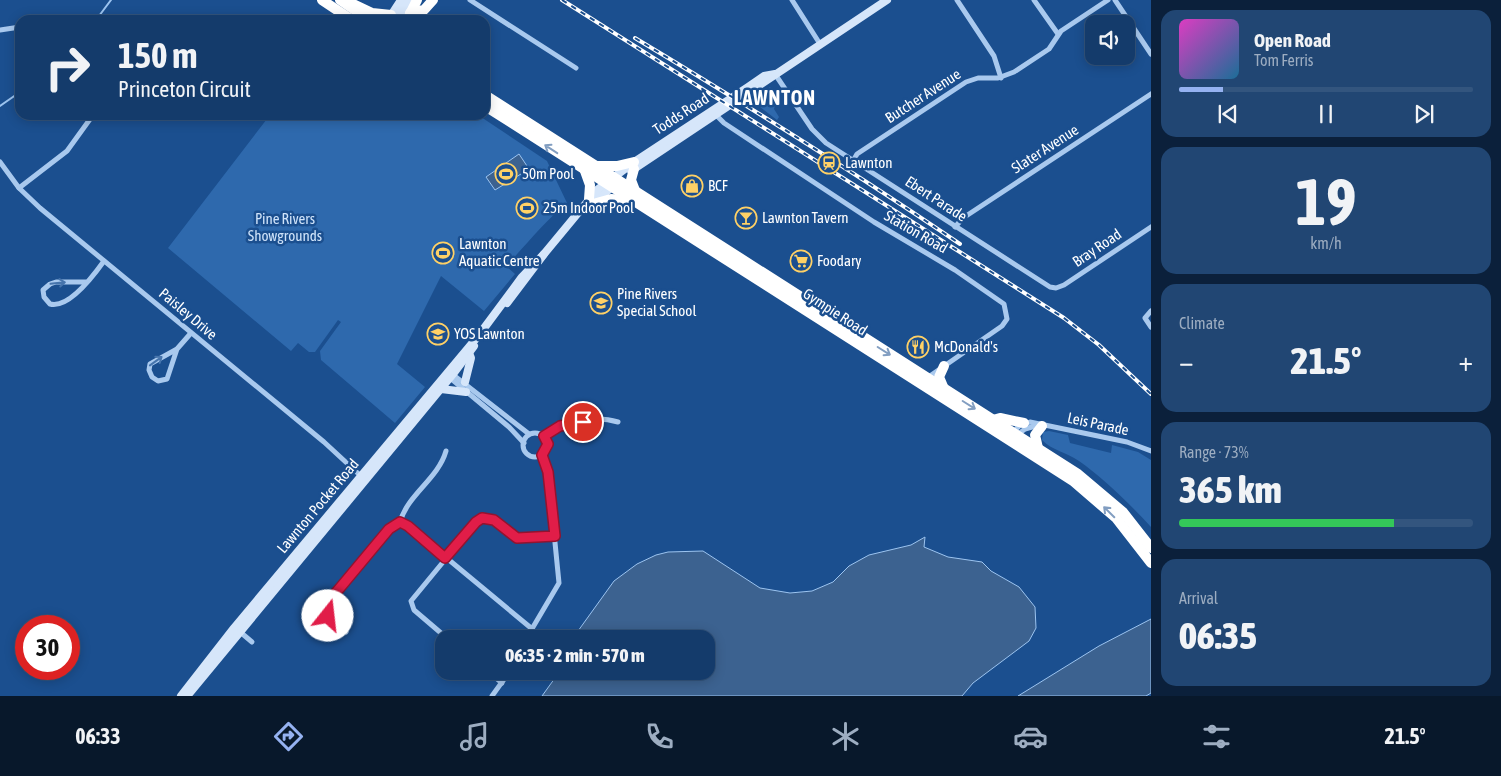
<!DOCTYPE html>
<html lang="en">
<head>
<meta charset="utf-8">
<style>
	body { margin:0; font-family:"Asap Condensed",sans-serif; background:#214673; color:#f1f3f6; height:100vh; display:flex; flex-direction:column; font-size:19px; white-space:nowrap }
	* { box-sizing:border-box; margin:0 }
	p { font-size:16px; color:#9dadc1 }
	.icon { flex:none; width:28px; height:28px; fill:none; stroke:currentColor; stroke-width:2; stroke-linecap:round; stroke-linejoin:round }
	.map { position:relative; flex:1; overflow:hidden }
	.side { display:flex; flex-direction:column; gap:10px; padding:10px; background:#0b203b; width:350px }
	.side>* { flex:none }
	.banner { position:absolute; left:15px; top:15px; width:475px; height:105px; border-radius:15px; box-shadow:0 2px 12px #0003,0 0 0 1px #33557e; background:#143b6b; color:#f1f3f6; overflow:hidden }
	.controls { position:absolute; left:1085px; top:15px; display:grid; gap:10px }
	.controls a { display:grid; place-items:center; width:50px; height:50px; border-radius:10px; background:#143b6b; box-shadow:0 2px 12px #0003,0 0 0 1px #33557e; font-size:25px }
	.speed { position:absolute; left:15px; top:615px; display:flex; gap:10px; font-size:25px; font-weight:700; text-align:center }
	.speed>* { display:grid; place-content:center; width:65px; height:65px; border-radius:50%; background:#143b6b; box-shadow:0 2px 12px #0003,0 0 0 1px #33557e; line-height:1 }
	.speed .limit { border:8px solid #d22; background:#fff; color:#111 }
	.pin { position:absolute; display:grid; place-items:center; width:42px; height:42px; color:#fff; margin:-21px; border:2px solid #fff; border-radius:50%; box-shadow:0 1px 5px #0007 }
	.me { position:absolute; width:55px; margin:-28px; rotate:16deg; stroke-linejoin:round; filter:drop-shadow(0 0 4px #0008) }
	.turn { display:flex; align-items:center; gap:18px; height:105px; padding:0 20px; font-size:22px }
	.turn .icon { width:65px; height:65px; stroke-width:2.5 }
	.turn b { display:block; font-size:35px; line-height:42px }
	.big { font-size:38px; font-weight:800; line-height:1.1 }
	.side .card { flex:1; display:flex; flex-direction:column; justify-content:center; gap:8px; min-width:0; padding:0 18px; border-radius:15px; background:#214673 }
	.side .dial { align-items:center; gap:0 }
	.dial b { font-size:65px; line-height:1 }
	.song { display:flex; align-items:center; gap:15px }
	.cover { width:60px; height:60px; border-radius:8px; background:linear-gradient(135deg,hsl(310 70% 55%),hsl(200 70% 35%)) }
	.played { height:5px; border-radius:2px; background:linear-gradient(90deg,#95b2f1 15%,#33557e 15%) }
	.keys { display:flex; justify-content:space-around; direction:ltr }
	.heat { display:flex; justify-content:space-between; align-items:center; font-size:28px; direction:ltr }
	.charge { height:8px; border-radius:4px; background:linear-gradient(90deg,#34c759 73%,#33557e 0) }
	.trip { position:absolute; left:435px; top:630px; width:280px; height:50px; border-radius:15px; background:#143b6b; box-shadow:0 2px 12px #0003,0 0 0 1px #33557e; font-weight:800; line-height:50px; text-align:center }
	.tab-bar { display:flex; height:80px; justify-content:space-around; align-items:center; background:#08182b; color:#9dadc1 }
	.tab-bar .icon { width:35px; height:35px }
	.tab-bar .selected { color:#95b2f1 }
	.tab-bar b { font-size:22px; color:#f1f3f6 }
	main { display:flex; flex:1; min-height:0 }
	.map>svg:first-child { display:block }
	.green { fill:#2e69ad }
	.water { fill:#3c6290; stroke:#9cc4f0 }
	.lines { fill:none; stroke-linecap:round; stroke-linejoin:round }
	.stream { stroke:#9cc4f0; stroke-width:2 }
	.street { stroke:#a9c9ee; stroke-width:5 }
	.secondary { stroke:#d6e6fa; stroke-width:8 }
	.highway { stroke:#fff; stroke-width:10 }
	.rail-casing { stroke:#fff; stroke-width:4 }
	.rail { stroke:#1b4f8f; stroke-width:2; stroke-dasharray:5.5; stroke-linecap:butt }
	.oneway { stroke:#829ec1 }
	.oneway2 { stroke:#4674ac }
	.route-casing { stroke:#92132f; stroke-width:12 }
	.route { stroke:#e11d48; stroke-width:9 }
	.labels { text-anchor:middle; stroke-width:5; stroke-linejoin:round; paint-order:stroke }
	.street-label { font-size:15px; fill:#fff; stroke:#1b4f8f }
	.poi-label { font-size:15px; fill:#fff; stroke:#1b4f8f; text-anchor:start }
	.park-label { font-size:15px; fill:#cfe3fa; stroke:#1b4f8f }
	.district-label { font-size:20px; font-weight:bold; letter-spacing:1px; fill:#fff; stroke:#1b4f8f }
</style>
</head>
<body>
<main>
<div class="map">
<svg width="1151" height="696" viewBox="0 0 1151 696">
	<rect width="100%" height="100%" fill="#1b4f8f"/>
	<g class="green">
		<path d="M 770,87 L 778,96 L 774,109 L 779,117 L 777,120 L 751,100 Z"/>
		<path d="M 270,115 L 478,115 L 547,161 L 567,203 C 544,222 527,244 506,266 L 515,274 L 484,311 L 441,276 L 397,364 L 425,387 L 395,423 L 321,360 L 320,351 L 341,322 L 338,320 L 315,352 L 309,352 L 298,343 L 291,351 L 168,248 Z"/>
		<path d="M 1049,431 L 1068,435 L 1070,443 L 1111,453 L 1112,445 L 1138,452 L 1151,460 L 1151,527 C 1132,506 1102,477 1079,461 C 1066,452 1053,451 1042,440 L 1043,432 Z"/>
	</g>
	<g class="water">
		<path d="M 519,154 L 529,169 L 495,190 L 486,177 Z"/>
		<path d="M 925,537 L 924,547 L 948,557 L 982,562 L 991,571 L 1019,587 L 1035,607 L 1036,628 L 1029,641 L 973,683 L 962,696 L 542,696 L 560,671 L 706,671 L 706,639 L 577,639 L 578,631 L 614,581 L 637,564 L 656,555 L 668,552 L 703,551 L 760,588 L 790,593 L 812,591 L 833,582 L 849,566 L 869,555 L 911,545 Z"/>
		<path d="M 1151,619 L 1151,693 L 1146,696 L 1018,696 L 1099,646 Z"/>
	</g>
	<g class="lines">
		<g class="stream">
			<path d="M 96,20 L 111,0"/>
			<path d="M 0,106 L 20,92"/>
		</g>
		<g class="street">
			<path d="M 470,0 L 576,68"/>
			<path d="M 792,0 L 820,44"/>
			<path d="M 957,0 L 994,56 L 1001,78"/>
			<path d="M 1034,0 L 1058,34"/>
			<path d="M 1115,0 L 1151,54"/>
			<path d="M 0,30 L 20,27"/>
			<path d="M 775,74 L 812,129 L 826,143 L 1050,287 L 1056,288 L 1064,285 L 1151,227"/>
			<path d="M 714,113 L 724,123 L 874,222 L 955,270 L 1004,304 L 1007,319 L 1002,326 L 927,378"/>
			<path d="M 853,161 L 857,154 L 966,82 L 978,78 L 998,78 L 1014,72 L 1049,49 L 1061,31 L 1108,0"/>
			<path d="M 0,162 L 19,188 L 40,208 L 324,442 L 363,478"/>
			<path d="M 19,188 L 67,151 L 93,115"/>
			<path d="M 955,227 L 963,218 L 1151,94"/>
			<path d="M 87,282 L 56,282 L 50,284 L 43,290 L 44,297 L 50,304 C 69,309 94,275 104,261"/>
			<path d="M 1151,311 L 1145,318 L 1151,327"/>
			<path d="M 177,349 L 150,364 L 149,370 L 152,377 L 158,381 L 167,379 L 177,349 L 191,333"/>
			<path d="M 452,374 L 529,434"/>
			<path d="M 449,377 L 509,427 L 524,443"/>
			<path d="M 1013,433 L 1019,426 L 1030,422 L 1127,442 L 1151,451"/>
			<circle cx="535" cy="445" r="12"/>
			<path d="M 1017,435 L 1025,429 L 1039,425"/>
			<path d="M 544,436 C 562,421 595,415 618,422"/>
			<path d="M 400,522 C 408,494 438,479 446,451"/>
			<path d="M 308,624 L 314,617 L 326,611"/>
			<path d="M 239,631 L 252,642"/>
			<path d="M 346,632 L 328,616 L 327,604 L 389,529 L 400,522 L 408,526 L 531,628"/>
			<path d="M 448,639 L 414,610 L 411,601 L 476,522 C 494,508 504,535 520,539 L 555,536"/>
			<path d="M 526,639 L 559,583 L 548,472 L 542,455"/>
			<path d="M 488,671 L 502,683"/>
			<path d="M 492,696 L 510,671"/>
		</g>
		<g class="secondary">
			<path d="M 388,20 L 401,0"/>
			<path d="M 396,20 L 409,0"/>
			<path d="M 631,171 L 887,0"/>
			<path d="M 595,202 L 614,185"/>
			<path d="M 507,303 L 544,254 L 597,190 L 634,162 L 748,87 L 764,76 L 775,74"/>
			<path d="M 465,382 L 471,358 L 469,353"/>
			<path d="M 441,389 L 466,392"/>
			<path d="M 188,695 L 453,374 L 474,346"/>
			<path d="M 181,696 L 234,628 L 479,335 L 522,277 L 544,254"/>
		</g>
		<g class="highway">
			<path d="M 322,0 L 352,20"/>
			<path d="M 340,0 L 369,20"/>
			<path d="M 347,4 L 353,4 L 372,13 L 391,15"/>
			<path d="M 410,13 L 424,10 L 433,0"/>
			<path d="M 407,20 L 417,0"/>
			<path d="M 485,95 L 1078,474 L 1123,512 L 1151,548"/>
			<path d="M 485,106 L 1073,481 L 1116,518 L 1151,563"/>
			<path d="M 595,166 L 617,166 L 634,162"/>
			<path d="M 634,169 L 631,180 L 636,193"/>
			<path d="M 585,171 L 590,185 L 589,199"/>
			<path d="M 593,204 L 611,199 L 628,200"/>
			<path d="M 944,366 L 939,377 L 944,389"/>
			<path d="M 993,420 L 1000,418 L 1024,423"/>
			<path d="M 1038,448 L 1035,435 L 1042,426"/>
		</g>
		<g class="rail-casing">
			<g id="rail">
				<path d="M 562,0 L 1064,318 L 1099,345 L 1151,394"/>
				<path d="M 635,38 C 745,104 854,172 960,244"/>
			</g>
		</g>
		<use href="#rail" class="rail"/>
	</g>
	<defs><path id="oneway-shaft" d="M-6 0H5M1.5-3L5.5 0L1.5 3" fill="none" stroke-width="1.6" stroke-linecap="round" stroke-linejoin="round" transform="scale(1.25)"/></defs>
	<g class="oneway">
		<use href="#oneway-shaft" transform="translate(551 149) rotate(-147)"/>
		<use href="#oneway-shaft" transform="translate(884 351) rotate(32)"/>
		<use href="#oneway-shaft" transform="translate(969 405) rotate(32)"/>
		<use href="#oneway-shaft" transform="translate(1109 512) rotate(-135)"/>
	</g>
	<g class="oneway2">
		<use href="#oneway-shaft" transform="translate(58 283) rotate(-6)"/>
		<use href="#oneway-shaft" transform="translate(156 361) rotate(-36)"/>
	</g>
	<g class="lines">
		<g class="route-casing">
			<path id="route" d="M 328,616 L 326,607 L 329,601 L 389,529 L 400,522 L 408,526 L 445,558 L 476,522 L 482,518 L 494,520 L 517,538 L 555,536 L 548,472 L 542,455 L 548,444 L 544,436 L 560,426 L 583,422"/>
		</g>
		<use href="#route" class="route"/>
	</g>
	<defs>
		<g id="station-ring" transform="scale(1.125)"><circle r="9.5" fill="#1b4f8f" stroke="#ffd166" stroke-width="1.5"/><path d="M-3-6H3Q5-6 5-4V2Q5 4 3 4L4.5 6H3L1.5 4h-3L-3 6H-4.5L-3 4Q-5 4-5 2V-4Q-5-6-3-6ZM-3.5-4v3h7v-3ZM-3.5 1v1.5H-2V1ZM2 1v1.5H3.5V1Z" fill="#ffd166"/></g>
		<g id="stadium-ring" transform="scale(1.125)"><circle r="9.5" fill="#1b4f8f" stroke="#ffd166" stroke-width="1.5"/><path d="M0-5a6.5 5 0 1 0 0 10a6.5 5 0 1 0 0-10ZM-3.5-1.8h7v3.6h-7Z" fill="#ffd166"/></g>
		<g id="shop-ring" transform="scale(1.125)"><circle r="9.5" fill="#1b4f8f" stroke="#ffd166" stroke-width="1.5"/><path d="M-5-2.5h2.3a2.7 3.5 0 0 1 5.4 0H5L5.5 6h-11ZM-1.5-2.5h3a1.5 2.3 0 0 0-3 0Z" fill="#ffd166"/></g>
		<g id="bar-ring" transform="scale(1.125)"><circle r="9.5" fill="#1b4f8f" stroke="#ffd166" stroke-width="1.5"/><path d="M-6-5H6L.8 .8V4.5H3.5V6h-7V4.5H-.8V.8Z" fill="#ffd166"/></g>
		<g id="supermarket-ring" transform="scale(1.125)"><circle r="9.5" fill="#1b4f8f" stroke="#ffd166" stroke-width="1.5"/><path d="M-6-5.5h2.5l.6 2H6L4.5 2H-2.5L-4.4-4H-6ZM-1.5 3.2a1.3 1.3 0 1 0 .1 0ZM3 3.2a1.3 1.3 0 1 0 .1 0Z" fill="#ffd166"/></g>
		<g id="school-ring" transform="scale(1.125)"><circle r="9.5" fill="#1b4f8f" stroke="#ffd166" stroke-width="1.5"/><path d="M0-5L7-2L0 1L-7-2ZM-4 1L0 2.5L4 1V4Q0 6-4 4Z" fill="#ffd166"/></g>
		<g id="restaurant-ring" transform="scale(1.125)"><circle r="9.5" fill="#1b4f8f" stroke="#ffd166" stroke-width="1.5"/><path d="M-5-6h1v4h1v-4h1v4h1v-4h1v5L-1.5 .5V6h-2V.5L-5-1ZM5-6V6H3V1.5H1.5Q1.5-4 5-6Z" fill="#ffd166"/></g>
	</defs>
	<g fill-rule="evenodd">
		<use href="#station-ring" x="829" y="163"/>
		<use href="#stadium-ring" x="506" y="174"/>
		<use href="#shop-ring" x="692" y="186"/>
		<use href="#stadium-ring" x="527" y="208"/>
		<use href="#bar-ring" x="746" y="218"/>
		<use href="#stadium-ring" x="443" y="253"/>
		<use href="#supermarket-ring" x="801" y="261"/>
		<use href="#school-ring" x="601" y="303"/>
		<use href="#school-ring" x="438" y="334"/>
		<use href="#restaurant-ring" x="918" y="347"/>
	</g>
	<g class="labels">
		<g class="street-label">
			<text transform="translate(923 96) rotate(-33)" y="5">Butcher Avenue</text>
			<text transform="translate(681 114) rotate(-33)" y="5">Todds Road</text>
			<text transform="translate(1045 149) rotate(-33)" y="5">Slater Avenue</text>
			<text transform="translate(936 199) rotate(33)" y="5">Ebert Parade</text>
			<text transform="translate(916 232) rotate(30)" y="5">Station Road</text>
			<text transform="translate(1097 248) rotate(-34)" y="5">Bray Road</text>
			<text transform="translate(835 312) rotate(33)" y="5">Gympie Road</text>
			<text transform="translate(188 314) rotate(40)" y="5">Paisley Drive</text>
			<text transform="translate(1098 424) rotate(12)" y="5">Leis Parade</text>
			<text transform="translate(318 506) rotate(-50)" y="5">Lawnton Pocket Road</text>
		</g>
		<g class="poi-label">
			<text x="845" y="168">Lawnton</text>
			<text x="522" y="179">50m Pool</text>
			<text x="708" y="191">BCF</text>
			<text x="543" y="213">25m Indoor Pool</text>
			<text x="762" y="223">Lawnton Tavern</text>
			<text x="459" y="249">Lawnton<tspan x="459" dy="17">Aquatic Centre</tspan></text>
			<text x="817" y="266">Foodary</text>
			<text x="617" y="299">Pine Rivers<tspan x="617" dy="17">Special School</tspan></text>
			<text x="454" y="339">YOS Lawnton</text>
			<text x="934" y="352">McDonald's</text>
		</g>
		<g class="park-label">
			<text x="285" y="224">Pine Rivers<tspan x="285" dy="17">Showgrounds</tspan></text>
		</g>
		<g class="district-label">
			<text x="775" y="105">LAWNTON</text>
		</g>
	</g>
</svg>
<div class="controls">
<a><svg class="icon" aria-label="sound" viewBox="0 0 24 24"><path d="M4 9h4l5-4v14l-5-4H4zM17 9q2 3 0 6"/></svg></a>
</div>
<div class="speed"><div class="limit">30</div></div>
<div class="pin" style="left:583px;top:422px;background:#d93025"><svg class="icon" aria-label="arrive" viewBox="0 0 24 24"><path d="M6 21V4h12l-3 4 3 4H6"/></svg></div>
<svg class="me" style="left:328px;top:616px" viewBox="-20 -20 40 40"><circle r="19" fill="#fff"/><path d="M0-13L10 11 0 6-10 11z" fill="#e11d48"/></svg>
<div class="trip">06:35 · 2 min · 570 m</div>
<div class="banner">
<div class="turn"><svg class="icon" aria-label="right" viewBox="0 0 24 24"><path d="M7 20v-9h11M14 6l5 5-5 5"/></svg><div><b>150 m</b>Princeton Circuit</div></div>
</div>
</div>
<section class="side">
<div class="card">
<div class="song"><i class="cover"></i><div><b>Open Road</b><p>Tom Ferris</p></div></div>
<div class="played"></div>
<div class="keys"><svg class="icon" aria-label="previous" viewBox="0 0 24 24"><path d="M18 5L8 12l10 7zM5 5v14"/></svg><svg class="icon" aria-label="pause" viewBox="0 0 24 24"><path d="M8 5v14M16 5v14"/></svg><svg class="icon" aria-label="next" viewBox="0 0 24 24"><path d="M6 5l10 7-10 7zM19 5v14"/></svg></div>
</div>
<div class="card dial"><b>19</b><p>km/h</p></div>
<div class="card"><p>Climate</p>
<div class="heat"><a>−</a><b class="big">21.5°</b><a>+</a></div>
</div>
<div class="card"><p>Range · 73%</p><b class="big">365 km</b><div class="charge"></div></div>
<div class="card"><p>Arrival</p><b class="big">06:35</b></div>
</section>
</main>
<nav class="tab-bar">
<b>06:33</b>
<svg class="icon selected" aria-label="directions" viewBox="0 0 24 24"><path d="M12 3l9 9-9 9-9-9zM9 14v-3h6M13 9l2 2-2 2"/></svg>
<svg class="icon" aria-label="music" viewBox="0 0 24 24"><path d="M9 18V5l10-2v13"/><circle cx="6" cy="18" r="3"/><circle cx="16" cy="16" r="3"/></svg>
<svg class="icon" aria-label="phone" viewBox="0 0 24 24"><path d="M5 4h4l2 5-3 2q2 4 5 5l2-3 5 2v4C11 20 4 13 5 4z"/></svg>
<svg class="icon" aria-label="climate" viewBox="0 0 24 24"><path d="M12 3v18M4 7l16 10M4 17L20 7"/></svg>
<svg class="icon" aria-label="car" viewBox="0 0 24 24"><path d="M5 17H2v-5l4-1 3-4h7l3 4 3 1v5h-3M9 17h6M6 11h13"/><circle cx="7" cy="17" r="2"/><circle cx="17" cy="17" r="2"/></svg>
<svg class="icon" aria-label="filters" viewBox="0 0 24 24"><path d="M4 7h16M4 17h16"/><circle cx="9" cy="7" r="2"/><circle cx="15" cy="17" r="2"/></svg>
<b>21.5°</b>
</nav>
</body>
</html>
